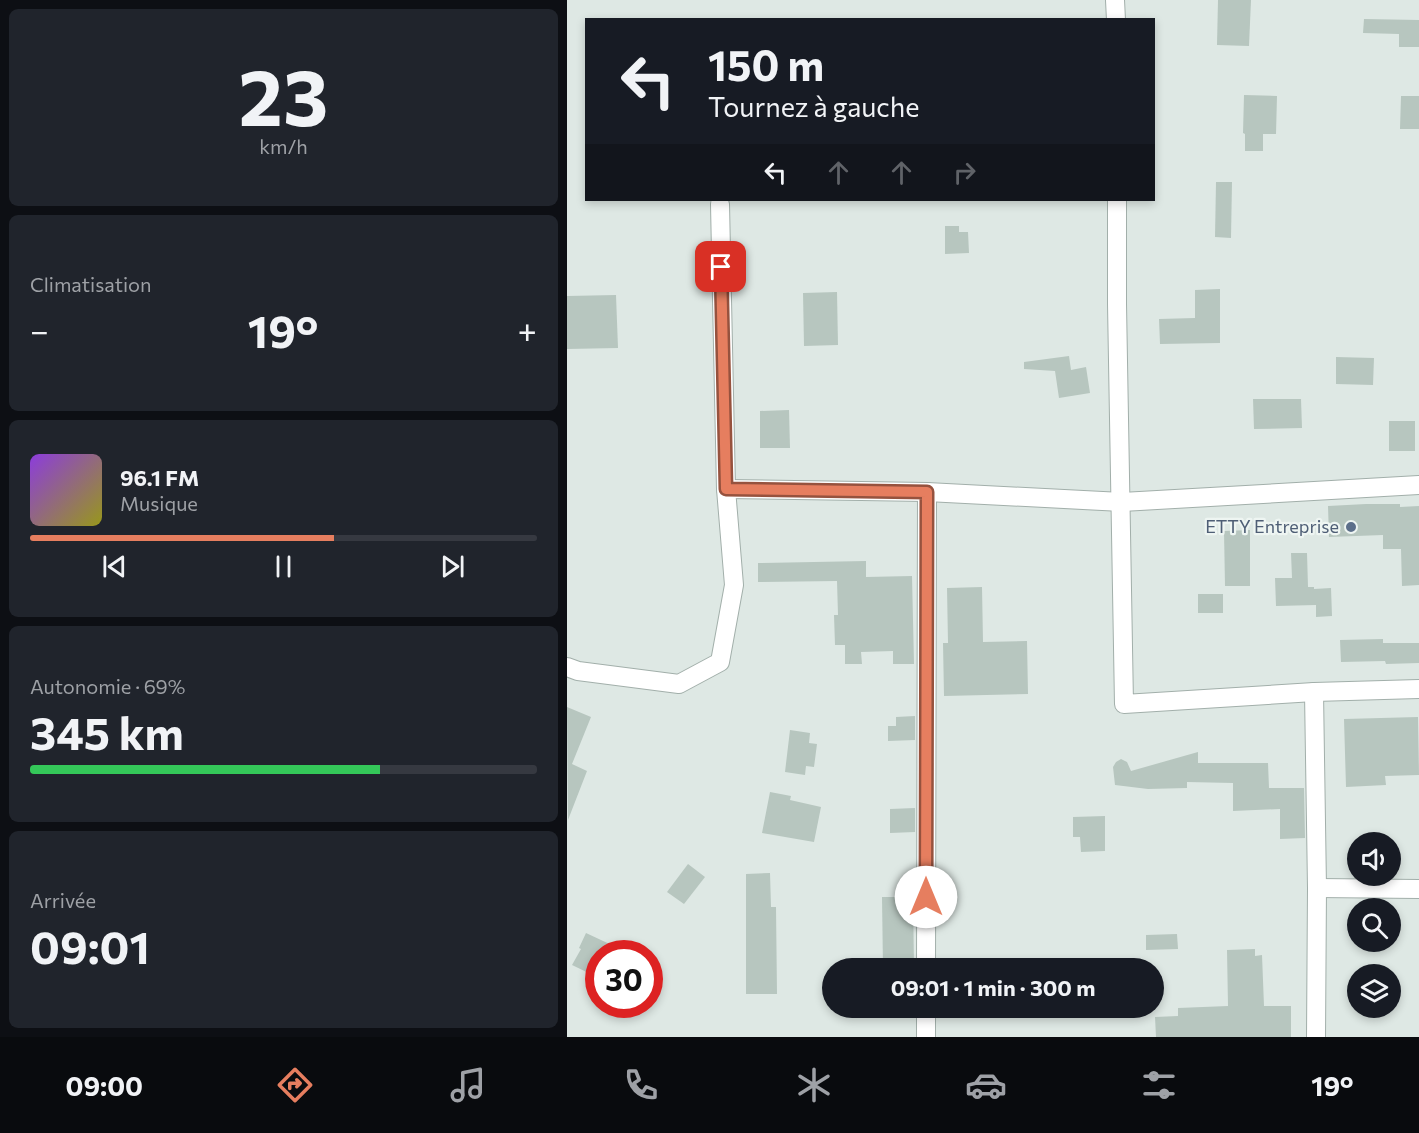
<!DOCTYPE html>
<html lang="fr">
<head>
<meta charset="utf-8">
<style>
	body { margin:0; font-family:Commissioner,sans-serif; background:#20242c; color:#f1f3f6; height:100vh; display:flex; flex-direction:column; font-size:22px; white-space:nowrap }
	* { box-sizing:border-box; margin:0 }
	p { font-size:20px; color:#9ea1a6 }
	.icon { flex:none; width:33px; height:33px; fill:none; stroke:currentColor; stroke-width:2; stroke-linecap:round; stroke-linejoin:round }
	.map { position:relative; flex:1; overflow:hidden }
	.side { display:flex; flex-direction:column; gap:9px; padding:9px; background:#0d0f14; width:567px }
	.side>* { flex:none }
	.guide { position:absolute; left:18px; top:18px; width:570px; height:183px; border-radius:0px; box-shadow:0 3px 9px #0003; background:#171b24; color:#f1f3f6; overflow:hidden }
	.fabs { position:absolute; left:780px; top:832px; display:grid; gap:12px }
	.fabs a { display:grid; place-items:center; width:54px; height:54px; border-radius:50%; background:#171b24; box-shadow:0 3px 9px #0003; font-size:30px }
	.speed { position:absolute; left:18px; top:940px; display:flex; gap:12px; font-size:30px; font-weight:700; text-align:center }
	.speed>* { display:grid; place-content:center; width:78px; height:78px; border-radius:50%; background:#171b24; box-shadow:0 3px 9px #0003; line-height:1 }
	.speed .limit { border:9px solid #d22; background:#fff; color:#111 }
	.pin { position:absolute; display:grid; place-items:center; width:51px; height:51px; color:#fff; margin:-26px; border-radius:12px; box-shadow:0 3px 9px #0006 }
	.me { position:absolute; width:66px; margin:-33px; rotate:0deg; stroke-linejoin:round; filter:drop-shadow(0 0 4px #0008) }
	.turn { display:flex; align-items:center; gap:21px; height:126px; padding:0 24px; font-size:27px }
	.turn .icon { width:78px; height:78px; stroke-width:2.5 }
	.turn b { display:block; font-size:42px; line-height:51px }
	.lanes { display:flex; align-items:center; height:57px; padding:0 24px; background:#0003; justify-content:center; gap:30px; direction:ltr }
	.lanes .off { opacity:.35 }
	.big { font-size:45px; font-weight:700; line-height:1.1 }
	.side .card { flex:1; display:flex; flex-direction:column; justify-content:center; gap:9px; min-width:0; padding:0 21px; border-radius:9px; background:#20242c }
	.side .dial { align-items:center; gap:0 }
	.dial b { font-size:78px; line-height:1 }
	.song { display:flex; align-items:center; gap:18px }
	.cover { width:72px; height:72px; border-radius:9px; background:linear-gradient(135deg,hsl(270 70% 55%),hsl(60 70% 35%)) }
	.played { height:6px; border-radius:3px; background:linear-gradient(90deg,#e67e5f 60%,#363941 60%) }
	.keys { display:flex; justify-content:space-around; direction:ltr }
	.heat { display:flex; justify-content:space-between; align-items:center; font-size:33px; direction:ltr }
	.charge { height:9px; border-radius:4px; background:linear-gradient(90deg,#34c759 69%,#363941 0) }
	.trip { position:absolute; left:255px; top:958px; width:342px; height:60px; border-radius:30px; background:#171b24; box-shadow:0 3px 9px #0003; font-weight:700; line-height:60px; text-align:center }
	.menu { display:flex; height:96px; justify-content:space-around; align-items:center; background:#090b0e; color:#9ea1a6 }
	.menu .icon { width:42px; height:42px }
	.menu .current { color:#e67e5f }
	.menu b { font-size:27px; color:#f1f3f6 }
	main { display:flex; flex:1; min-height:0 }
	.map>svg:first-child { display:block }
	.building { fill:#b7c6bf }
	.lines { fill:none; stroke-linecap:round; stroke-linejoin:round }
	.minor-casing { stroke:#a2afaa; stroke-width:20 }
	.minor { stroke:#fff; stroke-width:18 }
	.route-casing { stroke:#96523e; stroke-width:15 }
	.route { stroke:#e67e5f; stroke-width:10 }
	.service-dot { fill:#5c6f8a; stroke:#eef5f2; stroke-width:2 }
	.labels { text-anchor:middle; stroke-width:4.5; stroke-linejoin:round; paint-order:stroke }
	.service-label { font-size:18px; fill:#4e5e75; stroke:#eef5f2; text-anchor:end }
</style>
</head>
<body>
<main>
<section class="side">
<div class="card dial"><b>23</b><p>km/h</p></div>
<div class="card"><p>Climatisation</p>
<div class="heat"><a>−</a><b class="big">19°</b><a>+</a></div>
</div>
<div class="card">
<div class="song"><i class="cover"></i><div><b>96.1 FM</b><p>Musique</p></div></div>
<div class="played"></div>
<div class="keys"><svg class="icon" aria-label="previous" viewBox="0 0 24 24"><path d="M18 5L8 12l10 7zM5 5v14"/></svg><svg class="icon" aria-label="pause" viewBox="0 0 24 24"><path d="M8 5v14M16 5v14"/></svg><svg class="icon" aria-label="next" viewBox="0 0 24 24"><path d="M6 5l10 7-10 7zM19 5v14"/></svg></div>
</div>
<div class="card"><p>Autonomie · 69%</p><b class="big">345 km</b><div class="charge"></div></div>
<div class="card"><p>Arrivée</p><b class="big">09:01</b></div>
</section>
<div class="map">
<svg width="852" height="1037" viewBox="0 0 852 1037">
	<rect width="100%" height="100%" fill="#dee8e4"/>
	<g class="building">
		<path d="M 651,0 L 684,0 L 682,46 L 650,45 Z"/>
		<path d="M 797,19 L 852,20 L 852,47 L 832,47 L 832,34 L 796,33 Z"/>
		<path d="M 677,95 L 710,96 L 709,134 L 696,134 L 696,151 L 678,151 L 678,134 L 676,133 Z"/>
		<path d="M 834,96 L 852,96 L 852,129 L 833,129 Z"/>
		<path d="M 649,182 L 665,182 L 664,238 L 648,237 Z"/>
		<path d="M 378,226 L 392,226 L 392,232 L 401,232 L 402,253 L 378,254 Z"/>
		<path d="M 653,289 L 653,343 L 593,344 L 592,319 L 628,318 L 628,290 Z"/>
		<path d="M 270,292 L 271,345 L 237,346 L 236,293 Z"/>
		<path d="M 49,295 L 51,348 L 0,349 L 0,296 Z"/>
		<path d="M 502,356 L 504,370 L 519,367 L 523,393 L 492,398 L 488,371 L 457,369 L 457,362 Z"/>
		<path d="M 769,357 L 807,358 L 806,385 L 769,384 Z"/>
		<path d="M 686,399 L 734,399 L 735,428 L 687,429 Z"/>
		<path d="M 222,410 L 223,448 L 193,448 L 193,411 Z"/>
		<rect x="822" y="421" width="26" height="30"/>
		<path d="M 799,504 L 833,504 L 833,507 L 852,506 L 852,585 L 835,586 L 834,549 L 816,549 L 816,535 L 762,537 L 761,506 Z"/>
		<path d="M 683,530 L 683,586 L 658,586 L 657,531 Z"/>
		<path d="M 724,553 L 740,553 L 741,587 L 747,587 L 747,589 L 764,588 L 765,616 L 749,617 L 749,605 L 709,606 L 708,578 L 725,578 Z"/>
		<path d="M 299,561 L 299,577 L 345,576 L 347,664 L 326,664 L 326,651 L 294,652 L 295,664 L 278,664 L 278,645 L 268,645 L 267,615 L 271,615 L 270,581 L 191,582 L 191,563 Z"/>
		<path d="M 415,587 L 416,642 L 460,641 L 461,694 L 377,696 L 376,643 L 381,643 L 380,588 Z"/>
		<rect x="631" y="594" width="25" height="19"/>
		<path d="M 816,639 L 816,643 L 852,643 L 852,663 L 819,664 L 818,661 L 774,662 L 773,640 Z"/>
		<path d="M 0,707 L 24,717 L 5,764 L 20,771 L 1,820 Z"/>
		<path d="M 348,716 L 348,740 L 321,741 L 321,726 L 329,726 L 329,717 Z"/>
		<path d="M 851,717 L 852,775 L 818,776 L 819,785 L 779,787 L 777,719 Z"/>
		<path d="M 223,730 L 243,733 L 242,743 L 250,744 L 247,767 L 239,766 L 238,775 L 218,772 Z"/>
		<path d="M 631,752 L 631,763 L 701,763 L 702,788 L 737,788 L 738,838 L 713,839 L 713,809 L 666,811 L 666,783 L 620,782 L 620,788 L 581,789 L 548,785 L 546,767 L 549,762 L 554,759 L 560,762 L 564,771 Z"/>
		<path d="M 203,792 L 224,796 L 223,800 L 254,807 L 247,842 L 195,833 Z"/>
		<path d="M 348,808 L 348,832 L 323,833 L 323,809 Z"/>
		<path d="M 538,816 L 538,851 L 514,852 L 513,837 L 506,837 L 506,817 Z"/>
		<path d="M 121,864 L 138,877 L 117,904 L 100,892 Z"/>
		<path d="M 203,873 L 204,907 L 209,907 L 210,994 L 179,994 L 179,874 Z"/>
		<path d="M 315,897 L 346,897 L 347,969 L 316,969 Z"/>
		<path d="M 19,933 L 64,954 L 32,954 L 32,978 L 5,965 L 14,949 L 12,948 Z"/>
		<path d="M 610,934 L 611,949 L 579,950 L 579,935 Z"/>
		<path d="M 688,949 L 688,956 L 695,955 L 697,1006 L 724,1006 L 724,1037 L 589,1037 L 588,1017 L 611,1016 L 611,1008 L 661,1006 L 660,950 Z"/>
	</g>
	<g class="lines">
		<g class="minor-casing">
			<g id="minor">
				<path d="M 548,0 L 549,20"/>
				<path d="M 550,200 L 550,304 L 557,704 L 747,692 L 852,689"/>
				<path d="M 159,489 L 360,492 L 555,502 L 852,485"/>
				<path d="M 0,667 L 11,671 L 112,684 L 153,662 L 167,585 L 159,489 L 153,204"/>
				<path d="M 747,692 L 750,888 L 749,1037"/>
				<path d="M 750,888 L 852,889"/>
				<path d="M 359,969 L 360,492"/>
				<path d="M 359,1037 L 359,1008"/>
			</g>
		</g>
		<use href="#minor" class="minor"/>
	</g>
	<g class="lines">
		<g class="route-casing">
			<path id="route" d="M 154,267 L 159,489 L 360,492 L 359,897"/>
		</g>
		<use href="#route" class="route"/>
	</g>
	<circle class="service-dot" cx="784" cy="527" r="6"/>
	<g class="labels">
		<g class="service-label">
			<text x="772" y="533">ETTY Entreprise</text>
		</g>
	</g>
</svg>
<div class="fabs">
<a><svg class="icon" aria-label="sound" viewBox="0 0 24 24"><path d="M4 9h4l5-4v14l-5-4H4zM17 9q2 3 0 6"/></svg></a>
<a><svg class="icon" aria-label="search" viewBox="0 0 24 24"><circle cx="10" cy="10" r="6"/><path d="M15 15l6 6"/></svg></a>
<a><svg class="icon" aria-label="layers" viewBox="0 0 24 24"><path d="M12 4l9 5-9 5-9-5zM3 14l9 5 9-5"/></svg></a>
</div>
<div class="speed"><div class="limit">30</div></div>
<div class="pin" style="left:154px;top:267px;background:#d93025"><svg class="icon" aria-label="arrive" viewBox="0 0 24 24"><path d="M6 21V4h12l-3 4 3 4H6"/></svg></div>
<svg class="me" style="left:359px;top:897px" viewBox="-20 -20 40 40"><circle r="19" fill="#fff"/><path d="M0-13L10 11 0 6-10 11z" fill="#e67e5f"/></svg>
<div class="trip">09:01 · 1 min · 300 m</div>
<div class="guide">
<div class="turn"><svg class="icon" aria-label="left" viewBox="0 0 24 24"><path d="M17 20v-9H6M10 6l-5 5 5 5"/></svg><div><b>150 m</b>Tournez à gauche</div></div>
<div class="lanes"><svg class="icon" aria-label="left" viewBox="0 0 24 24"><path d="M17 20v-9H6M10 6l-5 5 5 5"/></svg><svg class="icon off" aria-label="ahead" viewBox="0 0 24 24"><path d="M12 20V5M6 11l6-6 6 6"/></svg><svg class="icon off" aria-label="ahead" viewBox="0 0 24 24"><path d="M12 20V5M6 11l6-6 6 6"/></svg><svg class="icon off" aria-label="right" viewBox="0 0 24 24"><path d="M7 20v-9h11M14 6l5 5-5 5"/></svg></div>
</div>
</div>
</main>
<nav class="menu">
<b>09:00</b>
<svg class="icon current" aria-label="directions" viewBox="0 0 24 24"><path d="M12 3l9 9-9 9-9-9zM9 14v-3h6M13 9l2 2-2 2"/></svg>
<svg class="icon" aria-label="music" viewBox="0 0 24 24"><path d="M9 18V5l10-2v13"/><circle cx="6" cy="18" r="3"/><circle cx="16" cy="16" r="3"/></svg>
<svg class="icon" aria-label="phone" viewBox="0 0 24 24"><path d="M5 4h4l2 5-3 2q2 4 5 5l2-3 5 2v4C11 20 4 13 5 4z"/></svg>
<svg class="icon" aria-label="climate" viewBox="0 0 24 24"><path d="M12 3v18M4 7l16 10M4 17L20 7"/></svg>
<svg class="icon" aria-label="car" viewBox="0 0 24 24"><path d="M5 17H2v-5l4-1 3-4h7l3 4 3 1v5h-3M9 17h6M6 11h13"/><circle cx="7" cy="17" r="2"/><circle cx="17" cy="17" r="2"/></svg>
<svg class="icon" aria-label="filters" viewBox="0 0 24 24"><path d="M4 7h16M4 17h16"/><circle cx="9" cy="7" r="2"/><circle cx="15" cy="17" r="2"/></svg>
<b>19°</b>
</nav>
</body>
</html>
